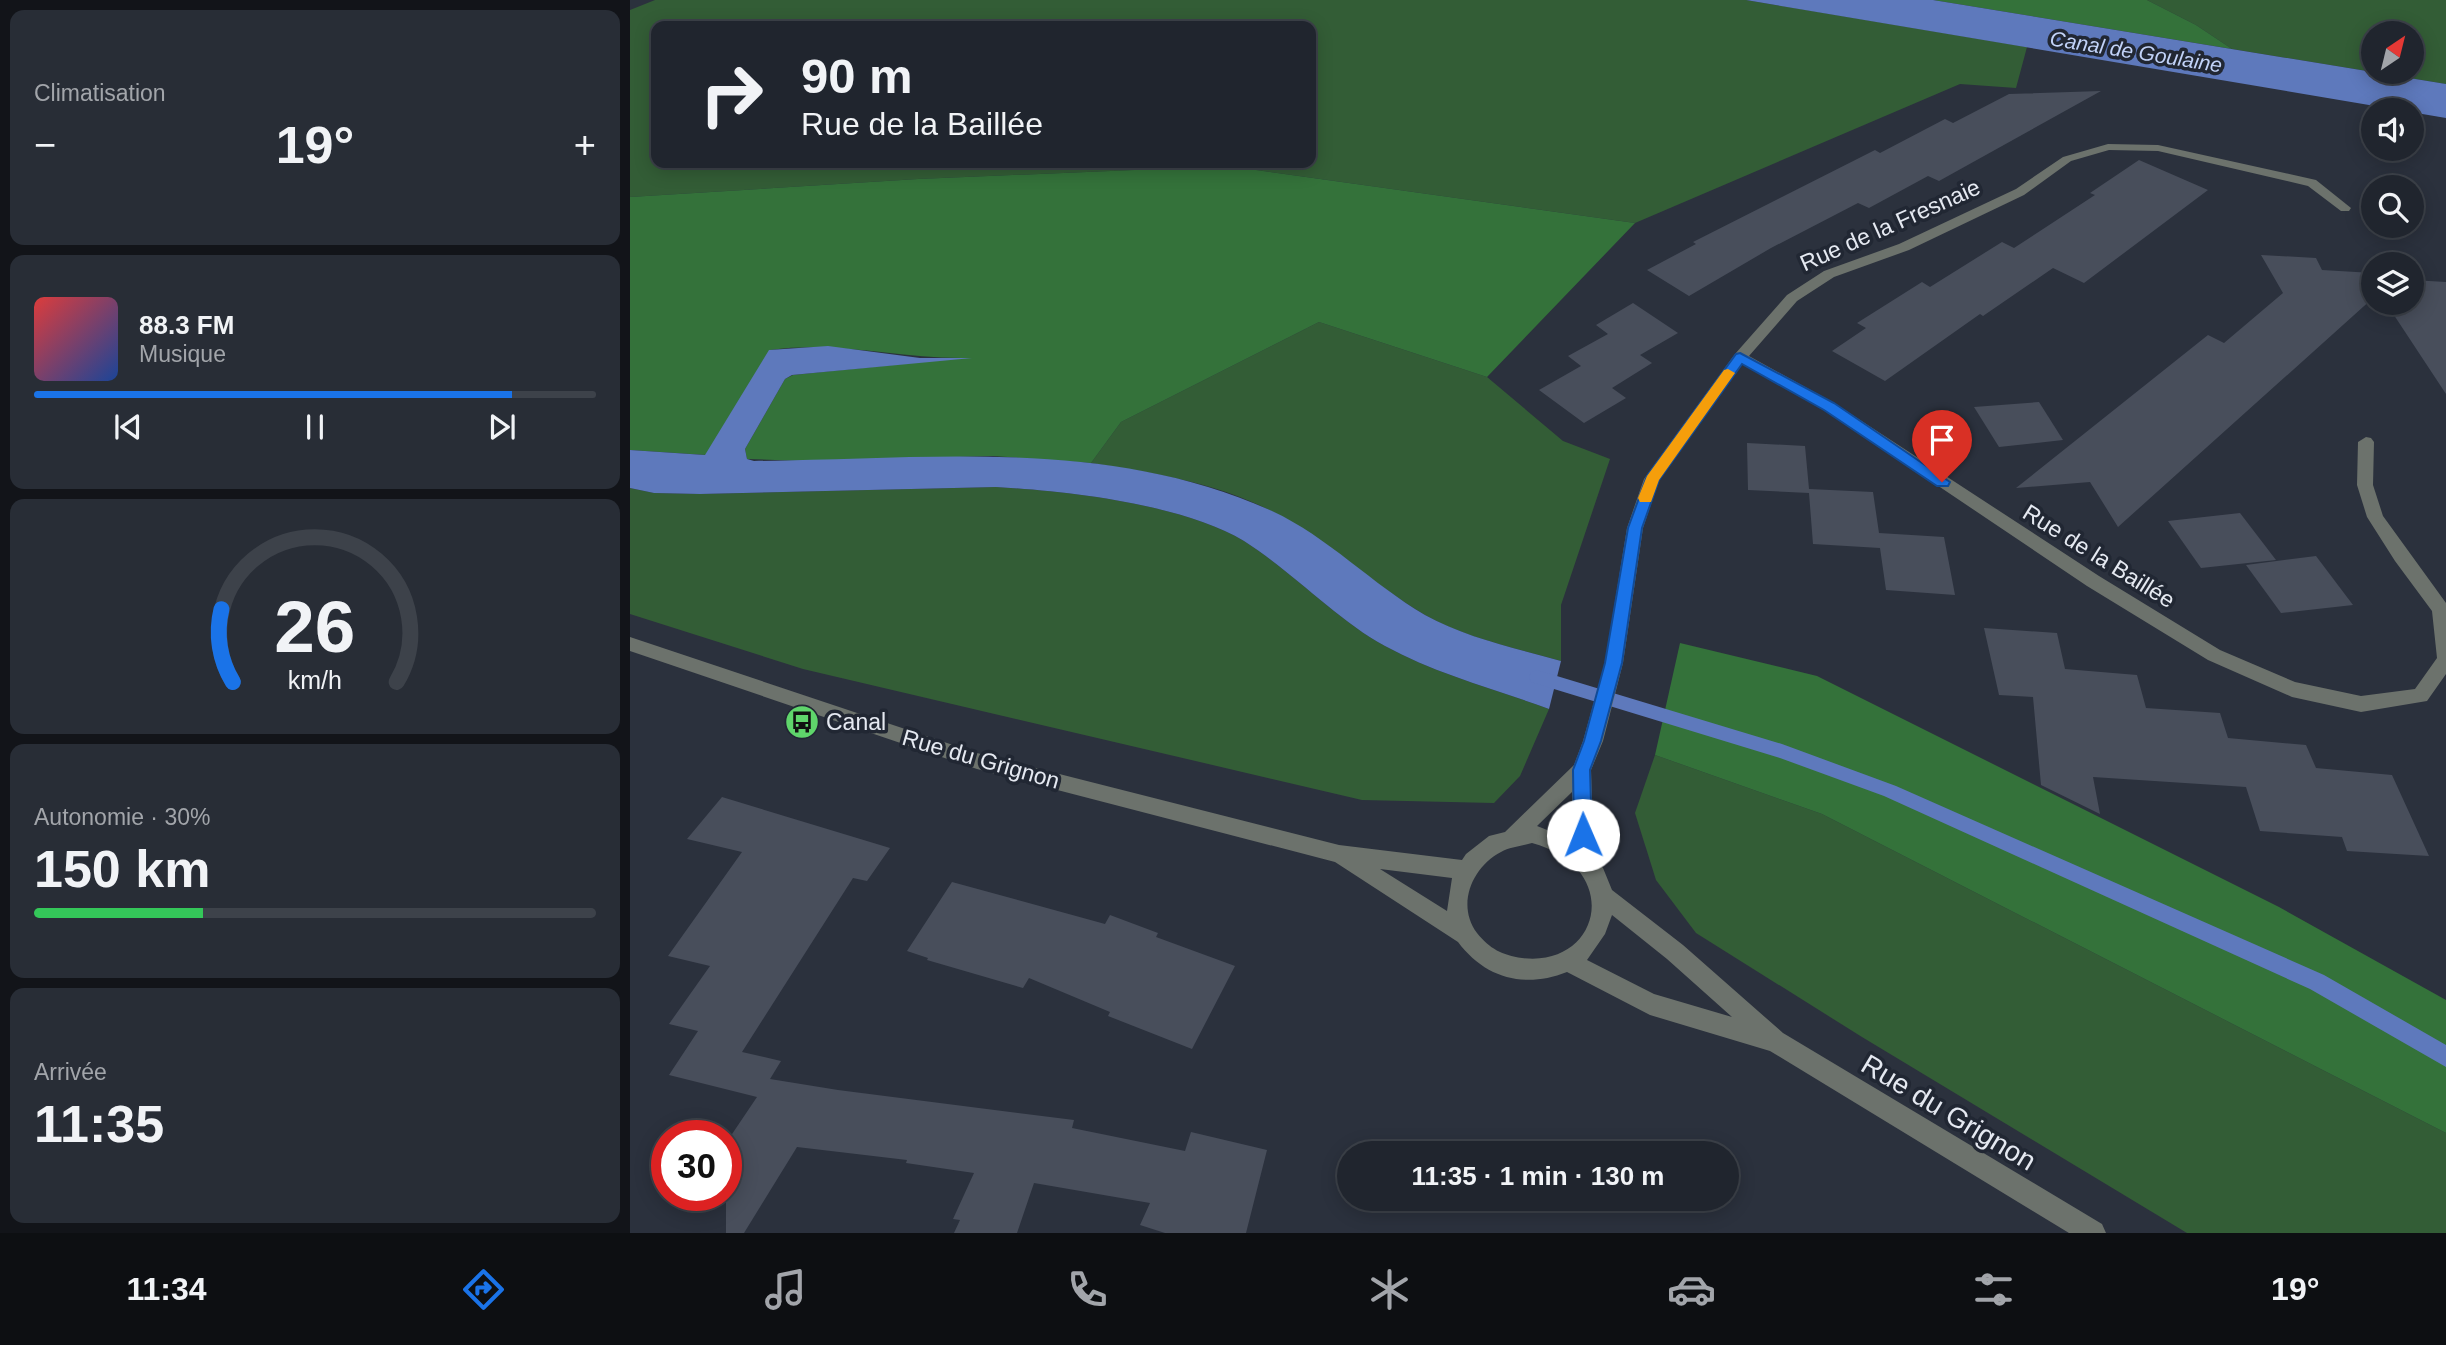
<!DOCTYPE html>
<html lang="fr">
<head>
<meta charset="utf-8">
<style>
	body { margin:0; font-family:Arial,sans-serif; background:#282d36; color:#f1f3f6; height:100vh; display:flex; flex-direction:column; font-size:26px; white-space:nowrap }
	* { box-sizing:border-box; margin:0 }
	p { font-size:23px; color:#a2a5aa }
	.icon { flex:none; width:38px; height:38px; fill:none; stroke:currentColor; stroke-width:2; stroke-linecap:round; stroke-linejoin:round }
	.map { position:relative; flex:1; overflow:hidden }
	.side { display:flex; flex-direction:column; gap:10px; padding:10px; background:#121419; width:630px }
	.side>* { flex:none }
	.guide { position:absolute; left:21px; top:21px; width:665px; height:147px; border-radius:14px; box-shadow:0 4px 18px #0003,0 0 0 2px #3d424a; background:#20252e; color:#f1f3f6; overflow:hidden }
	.needle { width:46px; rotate:35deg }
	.buttons { position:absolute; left:1731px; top:21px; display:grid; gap:14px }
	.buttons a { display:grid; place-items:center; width:63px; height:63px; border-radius:50%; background:#20252e; box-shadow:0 4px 18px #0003,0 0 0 2px #3d424a; font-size:35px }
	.speed { position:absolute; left:21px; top:1120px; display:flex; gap:14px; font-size:35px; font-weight:700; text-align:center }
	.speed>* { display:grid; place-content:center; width:91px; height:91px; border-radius:50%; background:#20252e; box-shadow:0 4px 18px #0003,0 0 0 2px #3d424a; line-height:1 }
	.speed .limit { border:10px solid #d22; background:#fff; color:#111 }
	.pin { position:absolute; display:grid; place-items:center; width:60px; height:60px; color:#fff; margin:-72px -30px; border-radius:50% 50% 50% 0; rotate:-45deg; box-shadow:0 0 7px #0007 }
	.pin .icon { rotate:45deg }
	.me { position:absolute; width:77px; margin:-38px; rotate:359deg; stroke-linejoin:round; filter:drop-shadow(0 0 5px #0008) }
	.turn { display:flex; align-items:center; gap:24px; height:147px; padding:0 35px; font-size:32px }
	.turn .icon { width:91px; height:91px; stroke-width:2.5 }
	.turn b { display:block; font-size:49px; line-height:60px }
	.big { font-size:52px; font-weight:600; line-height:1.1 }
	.side .tile { flex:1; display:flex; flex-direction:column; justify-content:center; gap:10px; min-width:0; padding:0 24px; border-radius:14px; background:#282d36 }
	.side .dial { align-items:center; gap:0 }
	.dial svg { height:182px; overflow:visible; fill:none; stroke:#3d424a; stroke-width:7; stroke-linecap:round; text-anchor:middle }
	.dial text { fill:#f1f3f6; stroke:none }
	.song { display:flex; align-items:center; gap:21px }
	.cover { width:84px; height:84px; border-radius:10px; background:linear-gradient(135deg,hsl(0 70% 55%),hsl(220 70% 35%)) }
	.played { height:7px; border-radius:4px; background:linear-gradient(90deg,#1a73e8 85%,#3d424a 85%) }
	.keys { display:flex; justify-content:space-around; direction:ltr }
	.heat { display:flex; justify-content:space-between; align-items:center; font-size:38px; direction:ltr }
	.charge { height:10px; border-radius:5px; background:linear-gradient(90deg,#34c759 30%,#3d424a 0) }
	.trip { position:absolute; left:707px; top:1141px; width:402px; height:70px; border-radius:35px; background:#20252e; box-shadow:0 4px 18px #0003,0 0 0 2px #3d424a; font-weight:600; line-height:70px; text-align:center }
	.menu { display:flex; height:112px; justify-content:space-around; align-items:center; background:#0d0f12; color:#a2a5aa }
	.menu .icon { width:49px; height:49px }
	.menu .active { color:#1a73e8 }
	.menu b { font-size:32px; color:#f1f3f6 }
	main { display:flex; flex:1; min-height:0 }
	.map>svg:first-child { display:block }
	.green { fill:#335d36; fill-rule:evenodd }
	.forest { fill:#34723a }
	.water { fill:#5e79bc }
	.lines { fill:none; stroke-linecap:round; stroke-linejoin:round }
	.stream { fill:#5e79bc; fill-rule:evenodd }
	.building { fill:#484e5b }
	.minor { fill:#6c726c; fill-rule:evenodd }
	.route { fill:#1a73e8; stroke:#114b97; stroke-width:2 }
	.slow { fill:#f59e0b }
	.labels { text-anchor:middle; stroke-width:7; stroke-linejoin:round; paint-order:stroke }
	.far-water-label { font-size:21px; font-style:italic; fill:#c2d3f8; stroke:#212733 }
	.street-label { font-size:23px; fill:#e5e9f1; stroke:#212733 }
	.poi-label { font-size:23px; fill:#e5e9f1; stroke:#212733; text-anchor:start }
	.near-street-label { font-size:28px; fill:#e5e9f1; stroke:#212733 }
</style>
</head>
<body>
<main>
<section class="side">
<div class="tile"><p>Climatisation</p>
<div class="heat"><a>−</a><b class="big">19°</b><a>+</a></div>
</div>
<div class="tile">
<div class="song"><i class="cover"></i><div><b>88.3 FM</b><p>Musique</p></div></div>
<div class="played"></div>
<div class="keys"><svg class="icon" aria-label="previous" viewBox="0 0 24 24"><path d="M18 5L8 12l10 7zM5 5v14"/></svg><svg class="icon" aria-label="pause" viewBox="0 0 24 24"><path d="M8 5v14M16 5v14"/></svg><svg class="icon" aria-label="next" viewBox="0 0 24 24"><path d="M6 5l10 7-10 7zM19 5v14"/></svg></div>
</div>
<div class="tile dial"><svg viewBox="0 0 100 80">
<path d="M14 69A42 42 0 1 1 86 69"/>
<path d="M14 69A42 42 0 0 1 9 37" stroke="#1a73e8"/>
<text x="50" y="56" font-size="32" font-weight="700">26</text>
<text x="50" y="72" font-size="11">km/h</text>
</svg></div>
<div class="tile"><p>Autonomie · 30%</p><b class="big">150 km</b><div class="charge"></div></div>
<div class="tile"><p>Arrivée</p><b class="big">11:35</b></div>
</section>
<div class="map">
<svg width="1816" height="1233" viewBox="0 0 1816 1233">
	<rect width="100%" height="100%" fill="#2b313d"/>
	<g class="green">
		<path d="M 25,0 L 1116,0 L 1397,47 L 1386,88 L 1330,84 L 1005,223 L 598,166 L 288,179 L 0,197 L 0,10 ZM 26,26 L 681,26 L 681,163 L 26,163 Z"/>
		<path d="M 1517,0 L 1816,0 L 1816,84 L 1602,49 L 1566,25 ZM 1743,33 L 1782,33 L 1782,72 L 1743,72 Z"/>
		<path d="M 689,322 L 857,377 L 933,441 L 980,459 L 931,605 L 931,661 C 886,648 835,638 795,615 C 743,584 699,542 645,513 C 589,483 524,473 461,463 L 491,422 Z"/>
		<path d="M 366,487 C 437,491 553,504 614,541 C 663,572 706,619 755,646 C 806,674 865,689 919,709 L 890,776 L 864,803 L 732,800 L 173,669 L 0,614 L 0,488 L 24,493 L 70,494 Z"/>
		<path d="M 1025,755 L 1192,814 L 1816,1133 L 1816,1233 L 1557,1233 L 1232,1037 L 1066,933 L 1026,880 L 1005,813 Z"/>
	</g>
	<g class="forest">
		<path d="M 1303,0 L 1517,0 L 1566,25 L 1602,49 Z"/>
		<path d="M 598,166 L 1005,223 L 857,377 L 689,322 L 491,422 L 461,463 L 363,456 L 172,461 L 117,459 L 115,449 L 155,379 L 163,375 L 331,358 C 264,358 208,341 140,350 L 76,455 L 0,450 L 0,197 L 288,179 Z"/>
		<path d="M 1050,643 L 1187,676 L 1649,907 L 1816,1000 L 1816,1133 L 1192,814 L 1025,755 Z"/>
	</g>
	<g class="water">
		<path d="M 1116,0 L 1303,0 L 1816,84 L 1816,118 Z"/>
		<path d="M 198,346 L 290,358 L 342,358 L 162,375 L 155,379 L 115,449 L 117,459 L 124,461 C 298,459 479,437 642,511 C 698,537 742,584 795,615 C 836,638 886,648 931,661 L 919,709 C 865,689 806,674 755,646 C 706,619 663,572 614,541 C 553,504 437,491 366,487 L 70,494 L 24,493 L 0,488 L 0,450 L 75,455 L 139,350 Z"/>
	</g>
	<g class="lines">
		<path class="stream" d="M 907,670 L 1152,744 L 1266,786 L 1694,975 L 1816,1045 L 1816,1067 L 1680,989 L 1254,796 L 1150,758 L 901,682 L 899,677 L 901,672 Z"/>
	</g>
	<g class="building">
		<path d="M 1471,91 L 1309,181 L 1298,176 L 1239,208 L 1228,203 L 1141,248 L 1059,296 L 1017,270 L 1066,244 L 1063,242 L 1245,150 L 1250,153 L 1315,119 L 1323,123 L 1379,94 Z"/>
		<path d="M 1509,160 L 1578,190 L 1454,283 L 1423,268 L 1353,316 L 1350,314 L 1255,381 L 1202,351 L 1236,328 L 1227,323 L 1292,282 L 1300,287 L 1372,242 L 1384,248 L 1465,195 L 1460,193 Z"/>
		<path d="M 1631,255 L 1686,258 L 1692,270 L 1743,273 L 1743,298 L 1488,527 L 1460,482 L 1386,488 L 1578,335 L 1594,343 L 1653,293 Z"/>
		<path d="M 1782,280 L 1816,282 L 1816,394 L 1756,303 L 1782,303 Z"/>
		<path d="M 1003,303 L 1048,333 L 1010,355 L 1022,363 L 982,388 L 996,398 L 954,423 L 909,390 L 951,366 L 938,356 L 978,334 L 966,325 Z"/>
		<path d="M 1409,402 L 1433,440 L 1369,447 L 1344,407 Z"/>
		<path d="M 1117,443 L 1175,446 L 1179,489 L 1243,492 L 1249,533 L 1314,537 L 1325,595 L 1256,590 L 1250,548 L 1183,544 L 1179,493 L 1118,490 Z"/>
		<path d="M 1610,513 L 1646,560 L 1571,568 L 1538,521 Z"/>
		<path d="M 1686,556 L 1723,605 L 1651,613 L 1616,565 Z"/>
		<path d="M 1354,628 L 1427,633 L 1435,669 L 1507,675 L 1516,708 L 1590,713 L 1598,738 L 1676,745 L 1686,768 L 1762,775 L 1799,856 L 1717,851 L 1712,837 L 1630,831 L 1616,787 L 1463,777 L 1470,814 L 1411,785 L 1403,697 L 1369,695 Z"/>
		<path d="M 92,797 L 260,848 L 237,881 L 223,878 L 112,1052 L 151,1061 L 140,1079 L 208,1090 L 444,1120 L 442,1128 L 555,1151 L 561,1132 L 637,1150 L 616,1233 L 535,1233 L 510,1225 L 520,1203 L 404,1183 L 387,1233 L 324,1233 L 330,1220 L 323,1219 L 344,1173 L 276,1163 L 277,1160 L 167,1147 L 114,1233 L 96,1233 L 96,1143 L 127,1097 L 39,1075 L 68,1031 L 39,1024 L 80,966 L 38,956 L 112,852 L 57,839 Z"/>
		<path d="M 322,882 L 475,924 L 480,915 L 528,933 L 526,937 L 605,966 L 562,1049 L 478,1016 L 480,1012 L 399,978 L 393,988 L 297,960 L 298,958 L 277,951 Z"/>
	</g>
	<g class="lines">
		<path class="minor" d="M 1478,144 L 1528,145 L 1686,180 L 1721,208 L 1719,211 L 1711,211 L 1678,186 L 1528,151 L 1479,150 L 1441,161 L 1394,195 L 1279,250 L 1204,277 L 1167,301 L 1119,356 L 1204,403 L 1469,576 L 1590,650 L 1665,682 L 1731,696 L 1785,689 L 1807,658 L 1802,611 L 1765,561 L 1737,517 L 1727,485 L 1728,442 L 1736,437 L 1741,438 L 1744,442 L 1743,485 L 1753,516 L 1816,603 L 1816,674 L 1797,701 L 1731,712 L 1662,697 L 1578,660 L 1457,586 L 1194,409 L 1112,364 L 1029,480 L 1013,528 L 993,663 L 973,741 L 961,770 L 964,857 L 973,868 L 982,890 L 1053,945 L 1153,1033 L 1472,1224 L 1476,1233 L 1439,1233 L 1140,1051 L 1020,1015 L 937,972 C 894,989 855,978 828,942 L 705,862 L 347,769 L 0,651 L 0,637 L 347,753 L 709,845 L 832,860 L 836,854 L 859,836 L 875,832 L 944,765 L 953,741 L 975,663 L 997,528 L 1014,479 L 1105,354 L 1157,295 L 1194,271 L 1269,244 L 1386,189 L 1433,157 ZM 942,792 L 943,840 L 907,826 ZM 902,843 C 994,868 971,968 892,958 C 872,955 860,949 847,933 C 826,905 842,867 871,852 C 880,847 892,846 902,843 ZM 750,869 L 822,878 L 817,911 ZM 982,915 L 1037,959 L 1102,1017 L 1024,994 L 957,960 L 975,934 Z"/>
	</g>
	<path class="route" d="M 1110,353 L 1204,403 L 1320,482 L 1318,486 L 1307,486 L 1194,410 L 1112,364 L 1029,480 L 1012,528 L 992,663 L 971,741 L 960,770 L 962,835 L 960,841 L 953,843 L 947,841 L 944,835 L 943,770 L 954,741 L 975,663 L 998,528 L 1017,476 L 1106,354 Z"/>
	<path class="slow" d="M 1098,369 L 1105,373 L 1029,480 L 1021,502 L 1010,502 L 1008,498 L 1017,476 L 1094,370 Z"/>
	<defs>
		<g id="bus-disc" transform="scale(1.75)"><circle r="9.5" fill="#5fd56b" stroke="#212733"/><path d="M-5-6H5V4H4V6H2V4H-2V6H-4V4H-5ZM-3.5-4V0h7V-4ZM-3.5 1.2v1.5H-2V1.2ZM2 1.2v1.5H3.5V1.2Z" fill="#111"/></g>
	</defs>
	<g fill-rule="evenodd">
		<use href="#bus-disc" x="172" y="722"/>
	</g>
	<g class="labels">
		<g class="far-water-label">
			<text transform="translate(1506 52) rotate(9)" y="7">Canal de Goulaine</text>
		</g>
		<g class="street-label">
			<text transform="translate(1260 225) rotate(-24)" y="8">Rue de la Fresnaie</text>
			<text transform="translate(1469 556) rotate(32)" y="8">Rue de la Baillée</text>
			<text transform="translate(351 759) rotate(16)" y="8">Rue du Grignon</text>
		</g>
		<g class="poi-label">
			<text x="196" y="730">Canal</text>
		</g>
		<g class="near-street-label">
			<text transform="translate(1319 1112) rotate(31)" y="10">Rue du Grignon</text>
		</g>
	</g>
</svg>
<div class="buttons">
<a><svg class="needle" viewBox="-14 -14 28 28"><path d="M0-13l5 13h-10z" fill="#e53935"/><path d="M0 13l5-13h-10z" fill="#a2a5aa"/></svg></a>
<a><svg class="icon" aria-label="sound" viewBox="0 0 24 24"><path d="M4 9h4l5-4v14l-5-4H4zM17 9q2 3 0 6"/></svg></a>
<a><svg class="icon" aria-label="search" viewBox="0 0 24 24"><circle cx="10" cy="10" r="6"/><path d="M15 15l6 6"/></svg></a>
<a><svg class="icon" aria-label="layers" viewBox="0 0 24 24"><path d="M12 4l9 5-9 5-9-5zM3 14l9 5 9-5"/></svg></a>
</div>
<div class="speed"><div class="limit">30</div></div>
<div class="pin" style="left:1312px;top:482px;background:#d93025"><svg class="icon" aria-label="arrive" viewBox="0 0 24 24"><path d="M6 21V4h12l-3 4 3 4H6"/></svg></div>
<svg class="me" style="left:953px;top:835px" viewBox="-20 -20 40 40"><circle r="19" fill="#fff"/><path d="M0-13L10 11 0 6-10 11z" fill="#1a73e8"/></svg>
<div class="trip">11:35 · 1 min · 130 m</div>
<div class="guide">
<div class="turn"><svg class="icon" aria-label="right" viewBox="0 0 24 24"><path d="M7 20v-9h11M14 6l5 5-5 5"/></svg><div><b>90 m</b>Rue de la Baillée</div></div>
</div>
</div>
</main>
<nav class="menu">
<b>11:34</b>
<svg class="icon active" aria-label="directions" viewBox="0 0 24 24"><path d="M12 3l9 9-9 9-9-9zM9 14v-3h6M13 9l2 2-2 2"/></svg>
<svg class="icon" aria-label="music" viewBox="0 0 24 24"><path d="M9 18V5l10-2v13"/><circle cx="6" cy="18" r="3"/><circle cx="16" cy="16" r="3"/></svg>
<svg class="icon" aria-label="phone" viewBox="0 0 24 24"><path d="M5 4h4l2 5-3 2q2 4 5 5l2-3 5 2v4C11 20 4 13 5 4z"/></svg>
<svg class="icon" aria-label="climate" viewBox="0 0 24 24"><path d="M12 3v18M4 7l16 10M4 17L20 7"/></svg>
<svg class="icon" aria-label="car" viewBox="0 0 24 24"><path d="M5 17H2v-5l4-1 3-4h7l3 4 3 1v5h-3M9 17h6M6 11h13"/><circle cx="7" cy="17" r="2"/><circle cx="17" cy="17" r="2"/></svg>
<svg class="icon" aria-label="filters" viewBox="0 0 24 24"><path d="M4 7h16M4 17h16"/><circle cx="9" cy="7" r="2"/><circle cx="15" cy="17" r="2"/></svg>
<b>19°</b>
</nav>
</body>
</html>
